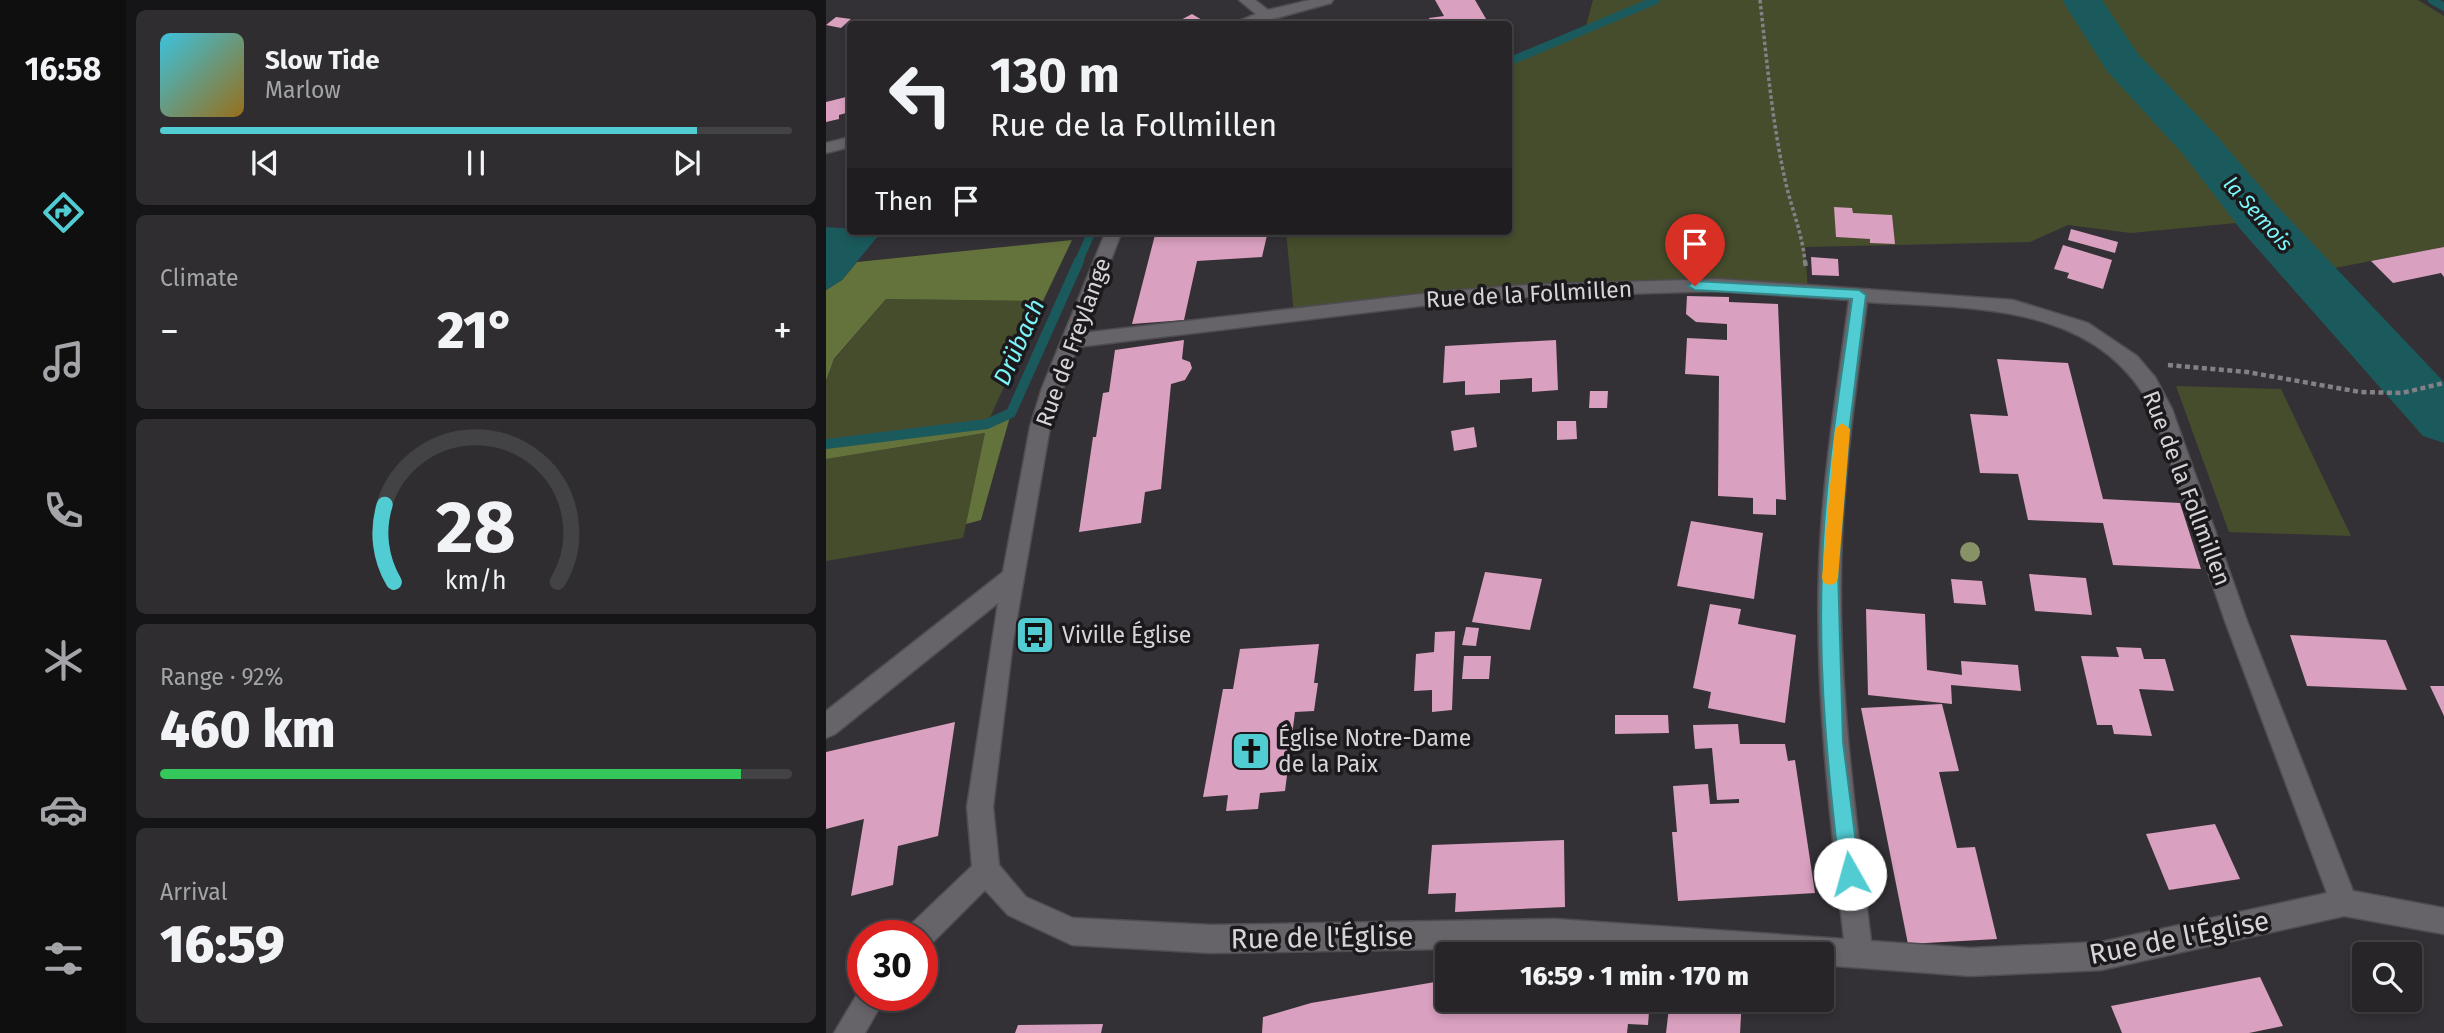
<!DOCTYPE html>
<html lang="en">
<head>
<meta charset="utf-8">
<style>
	body { margin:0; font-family:"Fira Sans",sans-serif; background:#2f2d30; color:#f1f3f6; height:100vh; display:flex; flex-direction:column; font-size:26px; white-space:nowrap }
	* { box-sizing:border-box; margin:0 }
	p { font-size:23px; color:#a4a5a8 }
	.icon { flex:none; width:38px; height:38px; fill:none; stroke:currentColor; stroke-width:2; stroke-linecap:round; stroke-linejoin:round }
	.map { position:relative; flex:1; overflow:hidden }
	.panel { display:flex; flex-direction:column; gap:10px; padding:10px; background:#151416; width:700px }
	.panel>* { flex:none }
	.banner { position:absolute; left:21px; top:21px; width:665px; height:214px; border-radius:7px; box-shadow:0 4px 10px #0003,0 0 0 2px #434245; background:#272528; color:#f1f3f6; overflow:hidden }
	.buttons { position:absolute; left:1526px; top:942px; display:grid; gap:14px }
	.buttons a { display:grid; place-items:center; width:70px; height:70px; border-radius:7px; background:#272528; box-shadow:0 4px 10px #0003,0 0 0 2px #434245; font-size:35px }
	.speed { position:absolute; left:21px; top:920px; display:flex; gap:14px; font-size:35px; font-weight:700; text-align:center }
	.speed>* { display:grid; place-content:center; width:91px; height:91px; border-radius:50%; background:#272528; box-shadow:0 4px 10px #0003,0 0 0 2px #434245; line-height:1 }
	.speed .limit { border:10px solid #d22; background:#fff; color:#111 }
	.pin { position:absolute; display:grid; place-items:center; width:60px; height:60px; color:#fff; margin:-72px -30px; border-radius:50% 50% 50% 0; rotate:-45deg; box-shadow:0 0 7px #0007 }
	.pin .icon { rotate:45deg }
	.me { position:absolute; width:77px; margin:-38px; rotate:353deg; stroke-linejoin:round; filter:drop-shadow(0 0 5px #0008) }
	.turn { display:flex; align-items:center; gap:24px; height:147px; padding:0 28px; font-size:32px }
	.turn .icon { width:91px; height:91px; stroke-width:2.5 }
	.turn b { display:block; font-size:49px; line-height:60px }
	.then { display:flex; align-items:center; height:66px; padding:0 28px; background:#0003; gap:14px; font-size:26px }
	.big { font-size:52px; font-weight:800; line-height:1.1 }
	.panel .tile { flex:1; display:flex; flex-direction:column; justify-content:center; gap:10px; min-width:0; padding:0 24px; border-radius:10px; background:#2f2d30 }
	.panel .dial { align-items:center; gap:0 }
	.dial svg { height:182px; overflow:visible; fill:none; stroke:#434245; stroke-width:7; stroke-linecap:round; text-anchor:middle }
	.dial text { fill:#f1f3f6; stroke:none }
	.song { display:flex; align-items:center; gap:21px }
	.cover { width:84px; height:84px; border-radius:10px; background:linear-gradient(135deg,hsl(190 70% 55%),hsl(40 70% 35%)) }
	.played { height:7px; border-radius:4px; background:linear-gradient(90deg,#51ccd2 85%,#434245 85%) }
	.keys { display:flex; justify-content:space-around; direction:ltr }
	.heat { display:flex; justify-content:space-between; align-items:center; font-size:38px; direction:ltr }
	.charge { height:10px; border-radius:5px; background:linear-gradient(90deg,#34c759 92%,#434245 0) }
	.trip { position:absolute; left:609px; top:942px; width:399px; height:70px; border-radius:7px; background:#272528; box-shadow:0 4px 10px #0003,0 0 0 2px #434245; font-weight:800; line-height:70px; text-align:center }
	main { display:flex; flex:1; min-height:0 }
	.dock { display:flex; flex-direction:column; width:126px; justify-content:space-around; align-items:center; background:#100f10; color:#a4a5a8 }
	.dock .icon { width:49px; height:49px }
	.dock .on { color:#51ccd2 }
	.dock b { font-size:32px; color:#f1f3f6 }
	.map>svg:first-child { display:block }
	.green { fill:#454d2d }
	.forest { fill:#64723c }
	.water { fill:#1a5a5c }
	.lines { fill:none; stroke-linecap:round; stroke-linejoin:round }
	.stream-far1 { stroke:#1a5a5c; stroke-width:8 }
	.stream { stroke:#1a5a5c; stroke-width:10 }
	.river { fill:#1a5a5c; fill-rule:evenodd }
	.building { fill:#d9a0bf }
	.minor-casing { stroke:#4f4d52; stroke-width:3 }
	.path-far1 { stroke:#848186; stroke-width:3.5; stroke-dasharray:3.5 2.5; stroke-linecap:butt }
	.path { stroke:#848186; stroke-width:4.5; stroke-dasharray:5 3.5; stroke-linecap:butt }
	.minor { fill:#666369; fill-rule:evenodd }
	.tree { fill:#879267 }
	.route { fill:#51ccd2; stroke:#358588; stroke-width:2 }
	.slow { fill:#f59e0b }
	.labels { text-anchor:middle; stroke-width:7; stroke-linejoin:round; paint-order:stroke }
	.far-water-label { font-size:21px; font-style:italic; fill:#7cf5f8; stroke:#1b191c }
	.street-label { font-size:23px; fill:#d6d4d8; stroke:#1b191c }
	.poi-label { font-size:23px; fill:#d6d4d8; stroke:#1b191c; text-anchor:start }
	.water-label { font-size:24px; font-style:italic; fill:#7cf5f8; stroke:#1b191c }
	.near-street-label { font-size:28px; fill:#d6d4d8; stroke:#1b191c }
</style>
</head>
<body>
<main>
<nav class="dock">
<b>16:58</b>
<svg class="icon on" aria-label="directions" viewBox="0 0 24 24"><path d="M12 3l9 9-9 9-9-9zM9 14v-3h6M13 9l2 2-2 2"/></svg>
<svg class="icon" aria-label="music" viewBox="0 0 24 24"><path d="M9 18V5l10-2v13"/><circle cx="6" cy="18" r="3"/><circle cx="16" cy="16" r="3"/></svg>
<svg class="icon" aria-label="phone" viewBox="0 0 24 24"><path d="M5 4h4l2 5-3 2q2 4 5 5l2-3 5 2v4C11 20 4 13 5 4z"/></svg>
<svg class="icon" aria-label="climate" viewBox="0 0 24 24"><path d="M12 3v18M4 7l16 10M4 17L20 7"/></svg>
<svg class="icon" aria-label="car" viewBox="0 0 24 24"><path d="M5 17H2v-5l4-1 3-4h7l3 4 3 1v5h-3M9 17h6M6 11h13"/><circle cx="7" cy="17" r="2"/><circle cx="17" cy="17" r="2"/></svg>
<svg class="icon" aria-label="filters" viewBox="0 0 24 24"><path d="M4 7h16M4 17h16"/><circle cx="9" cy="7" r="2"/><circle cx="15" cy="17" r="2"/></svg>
</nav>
<section class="panel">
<div class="tile">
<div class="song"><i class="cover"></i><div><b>Slow Tide</b><p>Marlow</p></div></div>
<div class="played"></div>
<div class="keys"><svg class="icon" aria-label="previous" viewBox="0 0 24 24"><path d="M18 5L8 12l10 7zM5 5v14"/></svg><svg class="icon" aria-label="pause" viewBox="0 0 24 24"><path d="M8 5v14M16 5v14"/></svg><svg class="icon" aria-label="next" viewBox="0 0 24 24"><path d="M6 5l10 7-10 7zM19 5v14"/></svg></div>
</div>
<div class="tile"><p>Climate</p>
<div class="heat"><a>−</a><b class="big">21°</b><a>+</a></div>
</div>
<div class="tile dial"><svg viewBox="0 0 100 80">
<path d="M14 69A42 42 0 1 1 86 69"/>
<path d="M14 69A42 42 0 0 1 10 35" stroke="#51ccd2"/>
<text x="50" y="56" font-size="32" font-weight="700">28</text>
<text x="50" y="72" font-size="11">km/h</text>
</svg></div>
<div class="tile"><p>Range · 92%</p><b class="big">460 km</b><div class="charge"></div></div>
<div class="tile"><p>Arrival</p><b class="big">16:59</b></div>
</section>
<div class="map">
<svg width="1618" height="1033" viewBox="0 0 1618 1033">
	<rect width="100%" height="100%" fill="#343136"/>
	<g class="green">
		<path d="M 767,0 L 1592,0 L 1618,16 L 1618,247 L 1498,270 L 1442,220 L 1305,233 L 1242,225 L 1204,242 L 979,247 L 982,291 L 700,291 L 468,316 L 460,231 L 682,231 L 683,62 L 759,30 Z"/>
		<path d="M 60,299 L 217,301 L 161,424 L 0,444 L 0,381 L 8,360 Z"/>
		<path d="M 1350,386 L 1455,389 L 1525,536 L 1403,532 Z"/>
		<path d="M 160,433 L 137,538 L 0,561 L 0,459 Z"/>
	</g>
	<g class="forest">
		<path d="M 246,240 L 217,301 L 60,299 L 8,359 L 0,381 L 0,290 L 16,280 L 31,262 Z"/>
		<path d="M 185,413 L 155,520 L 140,524 L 159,433 L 0,459 L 0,444 L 161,424 Z"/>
	</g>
	<path class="water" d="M 0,227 L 56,231 L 16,280 L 0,290 Z"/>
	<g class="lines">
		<g class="stream-far1">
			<path d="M 1606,0 L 1618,7"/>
			<path d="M 682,62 L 830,0"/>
			<path d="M 252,263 L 266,231"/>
		</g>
		<path class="stream" d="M 0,444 L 161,424 L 185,413 L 253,261"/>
		<path class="river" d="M 1236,0 L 1276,0 L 1312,54 L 1389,134 L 1451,206 L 1618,382 L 1618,443 L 1597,436 L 1415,230 L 1357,154 L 1281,71 Z"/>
	</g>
	<g class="building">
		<path d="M 609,0 L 649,0 L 663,24 L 604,24 L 603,18 L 618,16 Z"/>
		<path d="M 366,14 L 383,24 L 349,23 Z"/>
		<path d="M 10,17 L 25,19 L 15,28 L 0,25 Z"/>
		<path d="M 24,96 L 24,112 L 13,115 L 13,119 L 0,122 L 0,102 Z"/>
		<path d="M 1008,207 L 1026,208 L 1027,213 L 1066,215 L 1069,244 L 1044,243 L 1044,239 L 1010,237 Z"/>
		<path d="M 1245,229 L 1292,242 L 1289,253 L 1242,240 Z"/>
		<path d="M 330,231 L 442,231 L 436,257 L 371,261 L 358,320 L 306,324 Z"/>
		<path d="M 1237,245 L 1286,260 L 1277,289 L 1241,278 L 1243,273 L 1228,269 Z"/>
		<path d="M 1618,247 L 1618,277 L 1615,273 L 1567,283 L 1545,261 Z"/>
		<path d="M 985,257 L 1012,259 L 1013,276 L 986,275 Z"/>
		<path d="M 861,296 L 903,297 L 903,302 L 952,304 L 960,500 L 950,499 L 950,515 L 927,514 L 927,498 L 892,496 L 893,376 L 859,374 L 861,338 L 901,340 L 901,324 L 870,322 L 860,314 Z"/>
		<path d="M 358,340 L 356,359 L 364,362 L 366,368 L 359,380 L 345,384 L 335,489 L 319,492 L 315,523 L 253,532 L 267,437 L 270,437 L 277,393 L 283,392 L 289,350 Z"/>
		<path d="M 730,340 L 732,390 L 706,392 L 706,378 L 674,380 L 674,393 L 639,395 L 639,381 L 617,383 L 619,346 Z"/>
		<path d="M 1171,359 L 1242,363 L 1277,499 L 1354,503 L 1375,569 L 1287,565 L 1277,523 L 1202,520 L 1192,474 L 1154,473 L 1144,414 L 1182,416 Z"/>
		<path d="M 764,391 L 782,391 L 781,408 L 763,408 Z"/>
		<path d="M 731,421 L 750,421 L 751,439 L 731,440 Z"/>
		<path d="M 648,427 L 651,447 L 628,451 L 625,431 Z"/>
		<path d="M 865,521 L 937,533 L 928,599 L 851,586 Z"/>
		<path d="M 659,572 L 716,579 L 704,630 L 646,622 Z"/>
		<path d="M 1203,574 L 1260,578 L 1266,615 L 1209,611 Z"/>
		<path d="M 1125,579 L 1156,581 L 1160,605 L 1128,603 Z"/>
		<path d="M 884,604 L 915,609 L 912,624 L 970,635 L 959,723 L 882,708 L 885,692 L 867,688 Z"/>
		<path d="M 1040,609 L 1099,614 L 1101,670 L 1136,675 L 1135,661 L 1192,665 L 1195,691 L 1125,685 L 1126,704 L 1042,695 Z"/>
		<path d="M 640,627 L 653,628 L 650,646 L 636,645 Z"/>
		<path d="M 629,631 L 626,710 L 606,712 L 606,690 L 588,691 L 590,654 L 608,652 L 609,632 Z"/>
		<path d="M 1464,635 L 1560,640 L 1581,690 L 1481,686 Z"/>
		<path d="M 493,644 L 488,683 L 492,683 L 488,711 L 469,712 L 459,791 L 434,793 L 432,809 L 400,811 L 402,795 L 377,797 L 397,689 L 407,689 L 414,649 Z"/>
		<path d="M 1290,647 L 1315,648 L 1318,659 L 1339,659 L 1348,691 L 1313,689 L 1326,736 L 1288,734 L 1286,725 L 1271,725 L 1255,656 L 1293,657 Z"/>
		<path d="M 638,656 L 665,656 L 663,679 L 636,679 Z"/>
		<path d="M 1604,686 L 1618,686 L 1618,716 Z"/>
		<path d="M 1116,704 L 1133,771 L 1113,772 L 1131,848 L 1149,847 L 1171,939 L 1082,944 L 1035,708 Z"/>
		<path d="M 789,715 L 842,715 L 843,733 L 789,734 Z"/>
		<path d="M 129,722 L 112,836 L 72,846 L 67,885 L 25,896 L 38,819 L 0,829 L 0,752 Z"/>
		<path d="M 912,724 L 914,744 L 959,744 L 962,761 L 969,760 L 989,893 L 852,901 L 846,832 L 851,832 L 847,786 L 882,784 L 884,804 L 913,803 L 913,799 L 891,800 L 886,748 L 869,749 L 867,725 Z"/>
		<path d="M 1389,824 L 1414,879 L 1343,890 L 1320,834 Z"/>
		<path d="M 738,840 L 739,907 L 629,912 L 630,893 L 602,894 L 606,845 Z"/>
		<path d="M 1434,977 L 1457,1026 L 1423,1033 L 1296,1033 L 1285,1006 Z"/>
		<path d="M 621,980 L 621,999 L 824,999 L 822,1025 L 802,1024 L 801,1033 L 436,1033 L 437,1017 L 485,1003 Z"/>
		<path d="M 844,999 L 916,999 L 914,1033 L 840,1033 Z"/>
		<path d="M 277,1024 L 275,1033 L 189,1033 L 192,1025 Z"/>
	</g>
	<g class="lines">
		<g class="minor-casing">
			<g id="minor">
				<path d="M 413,0 L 429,0 L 442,10 L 484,0 L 507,0 L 505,3 L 429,24 L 411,24 L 413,21 L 430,14 Z"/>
				<path d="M 24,137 L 24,147 L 0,153 L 0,143 Z"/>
				<path d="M 280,231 L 296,231 L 257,333 L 603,293 L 700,285 L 892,279 L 982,285 L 1187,300 L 1262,323 L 1311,356 L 1329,377 L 1346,409 L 1421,621 L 1527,891 L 1618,908 L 1618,934 L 1518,916 L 1275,970 L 1144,976 L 996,965 L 996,954 L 831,954 L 729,947 L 385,953 L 246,945 L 182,915 L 159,890 L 103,946 L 96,948 L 96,936 L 80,936 L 83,926 L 146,866 L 141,807 L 172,603 L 9,734 L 0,738 L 0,711 L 177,572 L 204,427 L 216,388 ZM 892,291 L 1023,300 C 1011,390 996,479 993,569 C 989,693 1004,817 1018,939 L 729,919 L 385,925 L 247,918 L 200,897 L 173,865 L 167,807 L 187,641 L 224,427 L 251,347 L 603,305 L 700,297 ZM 1041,302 C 1145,309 1271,301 1326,409 L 1399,621 L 1501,893 L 1275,942 L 1144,948 L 1045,941 C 1030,818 1013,695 1015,571 C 1016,481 1030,391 1041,302 Z"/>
				<path d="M 36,986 L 37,996 L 60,996 L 39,1033 L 8,1033 Z"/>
			</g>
		</g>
		<path class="path-far1" d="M 934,0 C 941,61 946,123 960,184 C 966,210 977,236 979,263"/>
		<g class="path">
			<path d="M 979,261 L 980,269"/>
			<path d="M 1342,365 L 1421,372 L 1534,392 L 1576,393 L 1618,383"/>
		</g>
		<use href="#minor" class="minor"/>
	</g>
	<circle class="tree" cx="1144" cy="552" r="10"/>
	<path class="route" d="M 869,281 L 1033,290 L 1040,295 L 1024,424 L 1012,569 L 1017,742 L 1034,874 L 1031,881 L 1024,884 L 1017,881 L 1014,874 C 1002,773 992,672 996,570 C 998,480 1014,389 1026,299 L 869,290 L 862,286 Z"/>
	<path class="slow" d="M 1016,423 L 1024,429 L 1012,578 L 1010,583 L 1004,585 L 998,583 L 996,578 L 1009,429 Z"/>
	<defs>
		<g id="bus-square" transform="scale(2.0125)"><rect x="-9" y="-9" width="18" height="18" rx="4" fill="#51ccd2" stroke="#1b191c"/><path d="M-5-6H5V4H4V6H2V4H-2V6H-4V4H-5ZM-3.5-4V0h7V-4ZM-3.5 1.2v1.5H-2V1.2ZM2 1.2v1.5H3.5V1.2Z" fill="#111"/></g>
		<g id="church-square" transform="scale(2.0125)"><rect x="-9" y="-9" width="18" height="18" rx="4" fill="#51ccd2" stroke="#1b191c"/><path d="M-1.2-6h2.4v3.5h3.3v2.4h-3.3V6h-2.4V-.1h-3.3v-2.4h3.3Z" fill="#111"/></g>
	</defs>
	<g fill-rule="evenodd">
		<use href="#bus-square" x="209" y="635"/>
		<use href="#church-square" x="425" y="751"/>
	</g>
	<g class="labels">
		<g class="far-water-label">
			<text transform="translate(1432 214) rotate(48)" y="7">la Semois</text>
		</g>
		<g class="street-label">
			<text transform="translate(703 294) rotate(-3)" y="8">Rue de la Follmillen</text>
			<text transform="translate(247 342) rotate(-70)" y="8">Rue de Freylange</text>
			<text transform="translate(1361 488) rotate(69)" y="8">Rue de la Follmillen</text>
		</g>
		<g class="poi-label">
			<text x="236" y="643">Viville Église</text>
			<text x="452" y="746">Église Notre-Dame<tspan x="452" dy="26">de la Paix</tspan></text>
		</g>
		<g class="water-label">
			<text transform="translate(193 342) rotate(-66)" y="8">Drübach</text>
		</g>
		<g class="near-street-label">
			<text transform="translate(496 937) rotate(-1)" y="10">Rue de l'Église</text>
			<text transform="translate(1353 937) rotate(-11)" y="10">Rue de l'Église</text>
		</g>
	</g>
</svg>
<div class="buttons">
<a><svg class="icon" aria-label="search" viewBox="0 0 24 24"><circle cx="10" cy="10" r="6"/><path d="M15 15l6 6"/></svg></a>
</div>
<div class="speed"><div class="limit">30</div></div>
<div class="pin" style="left:869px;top:286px;background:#d93025"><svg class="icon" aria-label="arrive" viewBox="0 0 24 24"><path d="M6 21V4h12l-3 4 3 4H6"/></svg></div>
<svg class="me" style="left:1024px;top:874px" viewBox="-20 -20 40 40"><circle r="19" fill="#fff"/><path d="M0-13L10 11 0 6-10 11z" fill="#51ccd2"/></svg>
<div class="trip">16:59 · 1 min · 170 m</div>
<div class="banner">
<div class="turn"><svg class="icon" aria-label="left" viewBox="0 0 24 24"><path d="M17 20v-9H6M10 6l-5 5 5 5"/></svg><div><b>130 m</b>Rue de la Follmillen</div></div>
<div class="then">Then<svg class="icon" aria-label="arrive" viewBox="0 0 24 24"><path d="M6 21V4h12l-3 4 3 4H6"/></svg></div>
</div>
</div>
</main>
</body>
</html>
